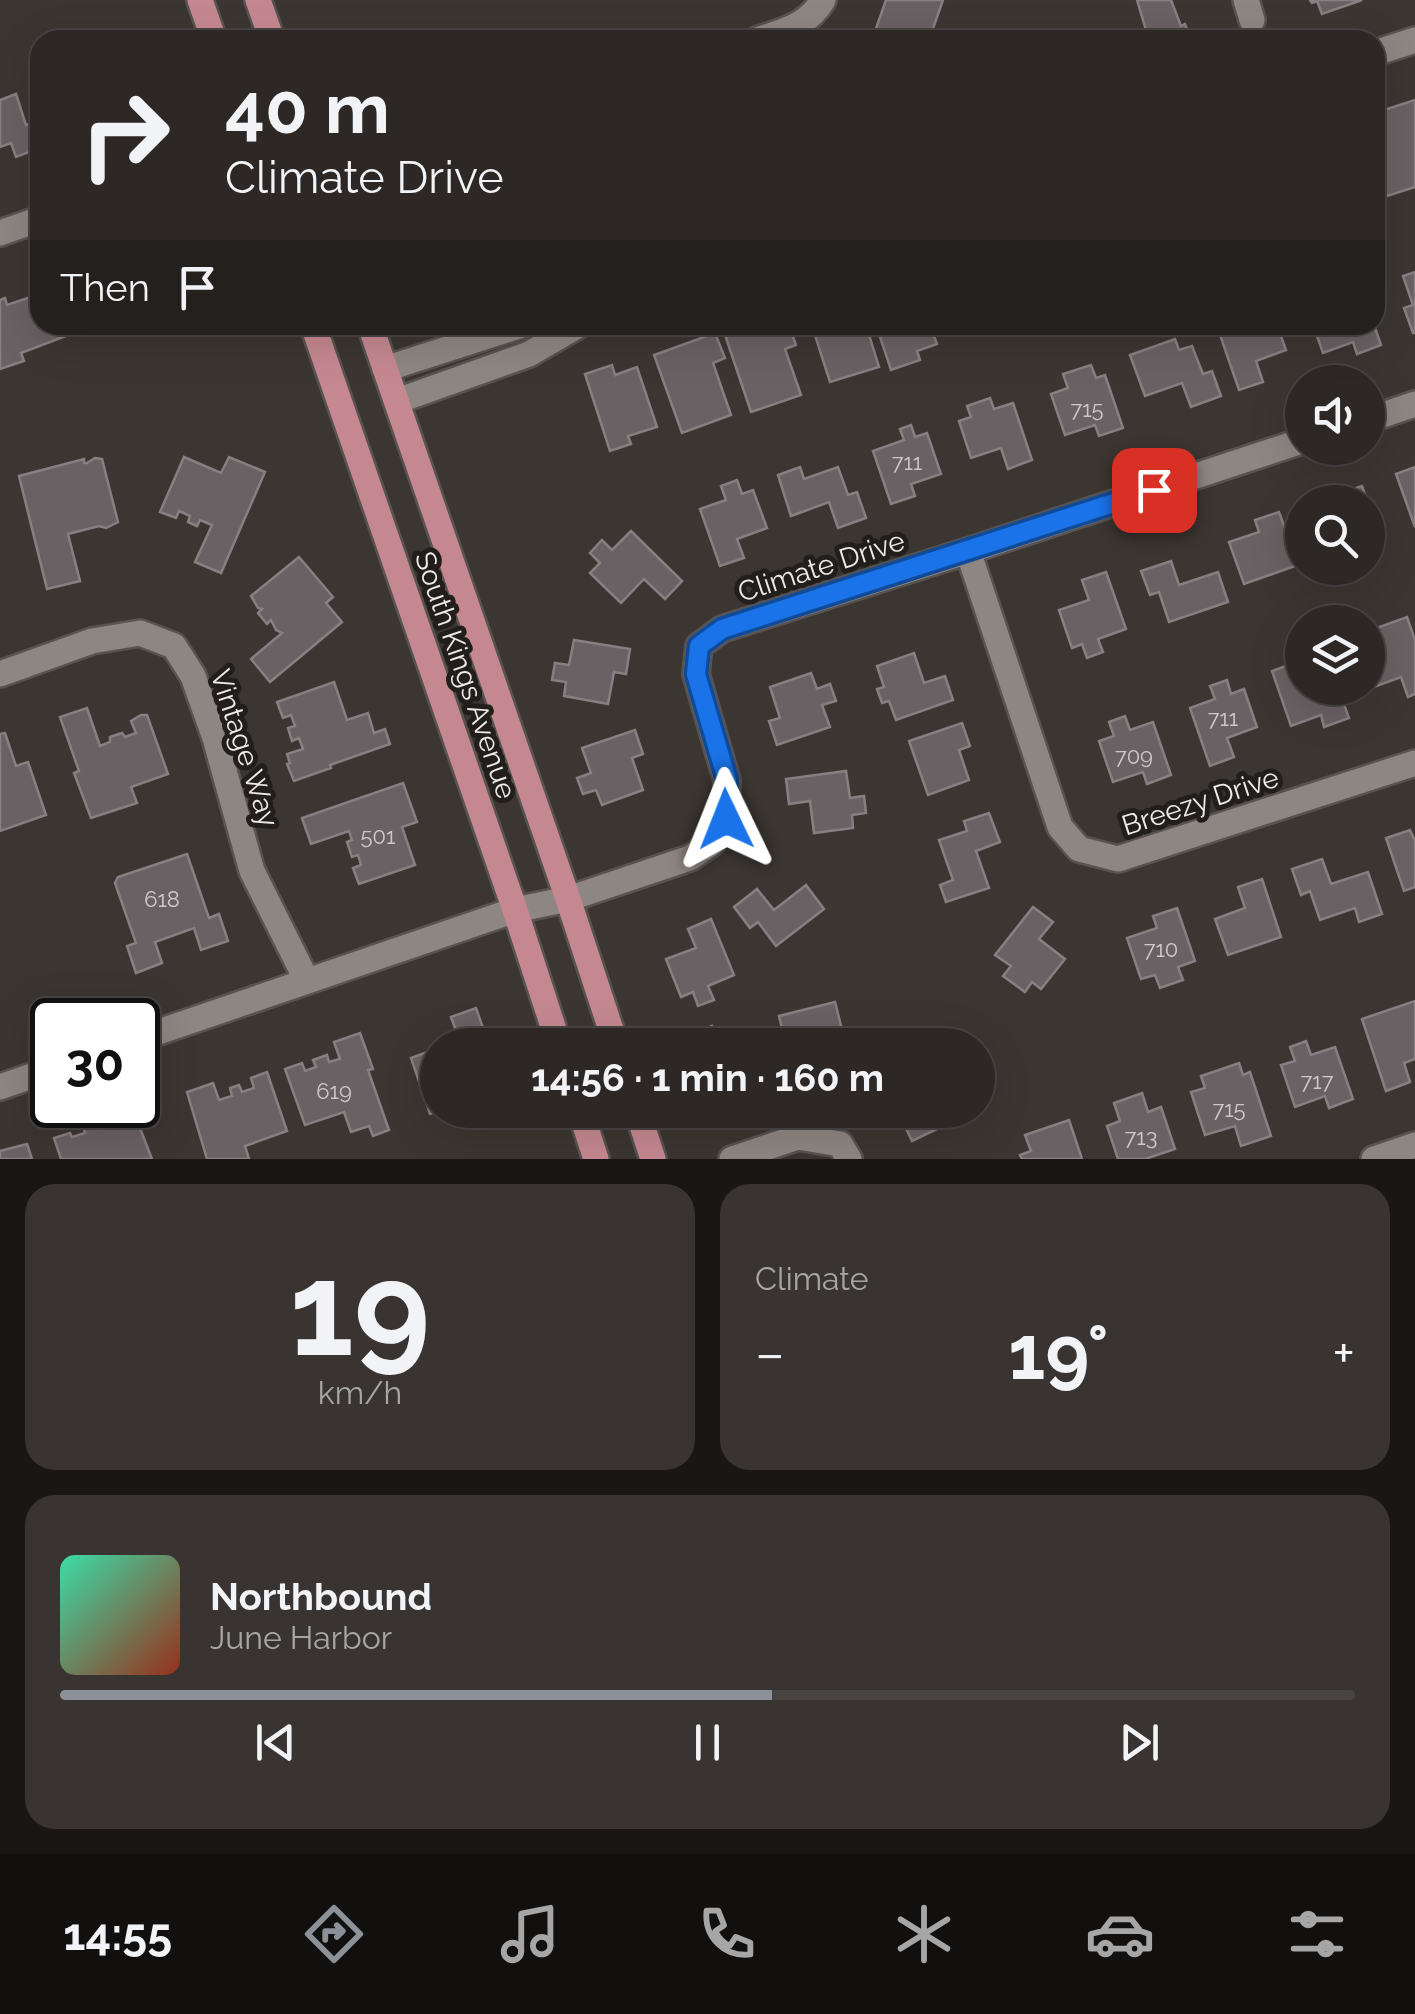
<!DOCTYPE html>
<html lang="en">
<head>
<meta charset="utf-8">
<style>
	body { margin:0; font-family:Raleway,sans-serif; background:#393432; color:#f1f3f6; height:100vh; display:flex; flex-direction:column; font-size:38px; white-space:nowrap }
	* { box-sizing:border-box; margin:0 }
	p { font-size:32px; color:#a7a6a7 }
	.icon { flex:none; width:55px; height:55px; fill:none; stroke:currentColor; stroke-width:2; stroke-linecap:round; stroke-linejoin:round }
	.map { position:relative; height:1159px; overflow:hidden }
	.panel { display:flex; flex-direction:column; gap:25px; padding:25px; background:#191615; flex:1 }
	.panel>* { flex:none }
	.hud { position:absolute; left:30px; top:30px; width:1355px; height:305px; border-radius:30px; box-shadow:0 10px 40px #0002,0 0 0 2px #484443; background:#2d2826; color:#f1f3f6; overflow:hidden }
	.fabs { position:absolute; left:1285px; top:365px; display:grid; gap:20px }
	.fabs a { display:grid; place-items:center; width:100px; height:100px; border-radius:50%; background:#2d2826; box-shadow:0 10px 40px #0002,0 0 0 2px #484443; font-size:50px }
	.speed { position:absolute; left:30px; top:998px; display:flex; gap:20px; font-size:50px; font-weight:700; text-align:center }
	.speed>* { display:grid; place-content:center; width:130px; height:130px; border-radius:50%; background:#2d2826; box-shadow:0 10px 40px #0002,0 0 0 2px #484443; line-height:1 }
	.speed .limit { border:5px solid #111; border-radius:15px; background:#fff; color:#111 }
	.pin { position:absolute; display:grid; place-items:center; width:85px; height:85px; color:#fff; margin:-42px; border-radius:20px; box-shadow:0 5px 15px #0006 }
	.me { position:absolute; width:110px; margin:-55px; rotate:358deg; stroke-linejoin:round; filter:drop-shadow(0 0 8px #0008) }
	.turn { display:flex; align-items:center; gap:35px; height:210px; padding:0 30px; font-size:45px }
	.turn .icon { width:130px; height:130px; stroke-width:2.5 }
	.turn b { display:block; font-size:70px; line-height:85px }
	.then { display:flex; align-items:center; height:95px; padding:0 30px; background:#0003; gap:20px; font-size:38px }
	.big { font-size:75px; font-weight:700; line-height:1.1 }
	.panel .card { flex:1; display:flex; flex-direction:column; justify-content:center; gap:15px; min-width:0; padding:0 35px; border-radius:30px; background:#393432 }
	.panel .dial { align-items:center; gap:0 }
	.dial b { font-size:130px; line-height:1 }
	.song { display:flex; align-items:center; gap:30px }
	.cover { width:120px; height:120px; border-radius:15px; background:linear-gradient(135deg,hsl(160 70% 55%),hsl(10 70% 35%)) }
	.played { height:10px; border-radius:5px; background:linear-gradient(90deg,#8c9099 55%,#484443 55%) }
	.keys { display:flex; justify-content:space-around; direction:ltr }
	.heat { display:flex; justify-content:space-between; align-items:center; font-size:55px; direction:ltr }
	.panel .tiles { flex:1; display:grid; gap:25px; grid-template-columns:1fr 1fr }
	.card:last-child { grid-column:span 2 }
	.trip { position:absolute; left:420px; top:1028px; width:575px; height:100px; border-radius:50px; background:#2d2826; box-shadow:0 10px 40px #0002,0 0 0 2px #484443; font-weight:700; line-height:100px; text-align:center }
	.tabs { display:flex; height:160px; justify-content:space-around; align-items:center; background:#12100f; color:#a7a6a7 }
	.tabs .icon { width:70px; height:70px }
	.tabs .active { color:#8c9099 }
	.tabs b { font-size:45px; color:#f1f3f6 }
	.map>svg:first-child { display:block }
	.building { fill:#696164; stroke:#887f83; stroke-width:2.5 }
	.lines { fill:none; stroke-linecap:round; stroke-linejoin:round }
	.minor-casing { stroke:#585350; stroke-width:30 }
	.major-casing { stroke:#585350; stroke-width:30 }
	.minor { stroke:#8e8682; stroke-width:25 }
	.major { stroke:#c58890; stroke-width:25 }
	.route-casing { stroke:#114b97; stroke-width:25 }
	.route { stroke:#1a73e8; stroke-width:18 }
	.labels { text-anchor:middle; stroke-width:10; stroke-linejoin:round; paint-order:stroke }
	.number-label { font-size:22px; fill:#cec8c8 }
	.street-label { font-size:28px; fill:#f0ebe9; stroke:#211e1c }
</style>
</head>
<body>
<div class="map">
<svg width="1415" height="1159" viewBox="0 0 1415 1159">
	<rect width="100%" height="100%" fill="#3c3632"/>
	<g class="building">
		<path d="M 886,0 L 943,0 L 929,40 L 872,40 Z"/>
		<path d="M 1137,0 L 1171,0 L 1181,26 L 1185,24 L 1188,32 L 1183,34 L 1186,40 L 1149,40 Z"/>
		<path d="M 1310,0 L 1362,0 L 1322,14 L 1317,1 L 1312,3 Z"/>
		<path d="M 16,94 L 26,125 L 32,123 L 40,145 L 40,148 L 16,157 L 11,143 L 0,147 L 0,100 Z"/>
		<path d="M 1415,100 L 1415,187 L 1387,196 L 1375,161 L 1375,113 Z"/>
		<path d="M 1415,272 L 1415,333 L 1413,333 L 1404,308 L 1413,305 L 1403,276 Z"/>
		<path d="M 40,294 L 40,325 L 92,326 L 21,353 L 24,361 L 0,369 L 0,300 L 5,298 L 7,305 Z"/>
		<path d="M 746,325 L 789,325 L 796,345 L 785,349 L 801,395 L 751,412 L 724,332 Z"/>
		<path d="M 799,325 L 866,325 L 879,367 L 830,382 L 813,329 L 802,333 Z"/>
		<path d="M 876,325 L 930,325 L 937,344 L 917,351 L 920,360 L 891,370 Z"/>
		<path d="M 1236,325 L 1277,325 L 1286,350 L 1256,361 L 1263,382 L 1239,390 L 1219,332 Z"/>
		<path d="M 1313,325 L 1374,325 L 1381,345 L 1357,354 L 1353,342 L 1323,353 Z"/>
		<path d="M 715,333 L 725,358 L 713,363 L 731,415 L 682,433 L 654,355 Z"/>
		<path d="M 1175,339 L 1179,350 L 1192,346 L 1203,374 L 1212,371 L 1221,396 L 1191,407 L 1182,383 L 1145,396 L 1130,355 Z"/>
		<path d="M 612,365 L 615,375 L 637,367 L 657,427 L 628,436 L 631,444 L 610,451 L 585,374 Z"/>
		<path d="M 1091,365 L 1096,378 L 1105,375 L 1123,428 L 1099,436 L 1095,425 L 1065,435 L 1051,394 L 1068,388 L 1063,374 Z"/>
		<path d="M 990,398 L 994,409 L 1013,403 L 1032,460 L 1008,469 L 1001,448 L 971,458 L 959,421 L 971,417 L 967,406 Z"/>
		<path d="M 911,425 L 915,437 L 927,433 L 941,474 L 911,484 L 915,496 L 891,504 L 873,451 L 904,440 L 900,429 Z"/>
		<path d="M 184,457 L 221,473 L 229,457 L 265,472 L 221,573 L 195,562 L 212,525 L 200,520 L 197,526 L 188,522 L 190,516 L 179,511 L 176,518 L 160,512 Z"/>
		<path d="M 95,458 L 102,459 L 118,522 L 106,528 L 99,526 L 68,534 L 80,581 L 47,589 L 19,476 L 84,459 L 84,463 L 87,463 Z"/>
		<path d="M 800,467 L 804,479 L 838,467 L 848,495 L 857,492 L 866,518 L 838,528 L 829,502 L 791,516 L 778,475 Z"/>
		<path d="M 1415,467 L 1415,527 L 1396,474 Z"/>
		<path d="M 737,480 L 742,494 L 753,490 L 767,528 L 737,539 L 744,558 L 720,566 L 700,509 L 726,500 L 721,486 Z"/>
		<path d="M 1362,486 L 1382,543 L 1369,548 L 1374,562 L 1368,564 L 1368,502 L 1341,502 L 1338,494 Z"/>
		<path d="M 1279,512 L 1298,565 L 1244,584 L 1229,542 L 1259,532 L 1255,520 Z"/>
		<path d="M 631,531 L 682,581 L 665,599 L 644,579 L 621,603 L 590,573 L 600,563 L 590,553 L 602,540 L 612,550 Z"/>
		<path d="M 299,557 L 333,597 L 326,603 L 342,622 L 270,682 L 251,659 L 282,633 L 276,630 L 271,620 L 267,624 L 258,613 L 262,609 L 258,608 L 251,596 Z"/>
		<path d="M 1171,561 L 1179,585 L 1218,572 L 1228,602 L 1169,622 L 1159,592 L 1150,595 L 1141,571 Z"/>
		<path d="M 1106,572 L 1126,629 L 1098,639 L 1103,652 L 1087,658 L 1082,644 L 1072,648 L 1059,610 L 1089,600 L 1082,580 Z"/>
		<path d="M 1407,617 L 1415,640 L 1415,694 L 1408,697 L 1401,677 L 1371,688 L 1368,677 L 1368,646 L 1370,645 L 1368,631 Z"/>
		<path d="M 574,640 L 630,649 L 626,674 L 614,672 L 608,704 L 564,696 L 566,682 L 552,680 L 555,663 L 569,665 Z"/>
		<path d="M 914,653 L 924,683 L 945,676 L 953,700 L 896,720 L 889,701 L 882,703 L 877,689 L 884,687 L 877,666 Z"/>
		<path d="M 1302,660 L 1302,688 L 1338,688 L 1349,718 L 1324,727 L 1321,715 L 1291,726 L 1272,671 Z"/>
		<path d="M 811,673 L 817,689 L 830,684 L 836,701 L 822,705 L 830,727 L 777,745 L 769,721 L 780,718 L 770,687 Z"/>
		<path d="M 1227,680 L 1231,694 L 1244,689 L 1257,727 L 1227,738 L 1234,757 L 1210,766 L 1190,708 L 1215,699 L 1210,686 Z"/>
		<path d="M 334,682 L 347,720 L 368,713 L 374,733 L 385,729 L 390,744 L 330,765 L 331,768 L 294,781 L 287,764 L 290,763 L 287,754 L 303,749 L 299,738 L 292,741 L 288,728 L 295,726 L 291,715 L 283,718 L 277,702 Z"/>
		<path d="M 87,708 L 100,746 L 110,742 L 110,737 L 122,733 L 125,737 L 136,733 L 131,721 L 141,715 L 147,715 L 168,774 L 131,787 L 137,803 L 91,818 L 74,773 L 79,771 L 60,717 Z"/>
		<path d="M 1125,716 L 1130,730 L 1153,722 L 1171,775 L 1147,784 L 1143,772 L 1113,782 L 1099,741 L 1114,736 L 1109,722 Z"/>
		<path d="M 962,723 L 970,746 L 959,750 L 969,780 L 928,795 L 909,741 Z"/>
		<path d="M 635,730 L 643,754 L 632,758 L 643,790 L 602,805 L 596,790 L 583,794 L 577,778 L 591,773 L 582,748 Z"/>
		<path d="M 5,733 L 16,766 L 28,762 L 46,815 L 0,831 L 0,734 Z"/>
		<path d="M 846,771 L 850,798 L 864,796 L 866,813 L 852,815 L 853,828 L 814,833 L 810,801 L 789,804 L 786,779 Z"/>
		<path d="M 403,783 L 417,822 L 402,827 L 415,865 L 359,884 L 353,868 L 361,865 L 358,855 L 352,857 L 347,842 L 352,840 L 349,831 L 311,844 L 302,818 Z"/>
		<path d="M 989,813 L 1000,842 L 976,851 L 989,888 L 946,902 L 940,885 L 953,880 L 939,840 L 967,831 L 964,821 Z"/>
		<path d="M 1410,830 L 1415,841 L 1415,887 L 1404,891 L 1386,838 Z"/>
		<path d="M 187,854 L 209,918 L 219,914 L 228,941 L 201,950 L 194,928 L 155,942 L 162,963 L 136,973 L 127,946 L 136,943 L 115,883 L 118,877 Z"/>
		<path d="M 1322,859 L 1331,884 L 1368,872 L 1382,914 L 1359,922 L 1355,908 L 1320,920 L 1310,891 L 1301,895 L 1292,869 Z"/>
		<path d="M 1262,879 L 1281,937 L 1228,955 L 1215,919 L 1245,908 L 1238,887 Z"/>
		<path d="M 806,885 L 824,909 L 776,946 L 758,922 L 750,928 L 734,907 L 757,889 L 774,910 Z"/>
		<path d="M 1033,907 L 1053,922 L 1039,939 L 1065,959 L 1041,989 L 1032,982 L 1025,992 L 1003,976 L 1011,966 L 995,955 Z"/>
		<path d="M 1177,908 L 1195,961 L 1178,967 L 1183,980 L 1160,988 L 1155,975 L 1141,979 L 1127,938 L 1157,928 L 1153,916 Z"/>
		<path d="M 711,919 L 734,975 L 708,986 L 714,1000 L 698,1006 L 693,992 L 681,997 L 666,959 L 696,948 L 688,929 Z"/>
		<path d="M 1415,1001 L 1415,1059 L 1404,1063 L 1410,1082 L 1386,1091 L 1362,1019 Z"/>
		<path d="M 835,1002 L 846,1045 L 786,1045 L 779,1016 Z"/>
		<path d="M 476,1008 L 489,1045 L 461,1045 L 451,1017 Z"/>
		<path d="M 712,1026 L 718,1043 L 743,1034 L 747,1045 L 686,1045 L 684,1037 Z"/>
		<path d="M 360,1033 L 373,1069 L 368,1070 L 389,1130 L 373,1136 L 369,1126 L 351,1132 L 344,1112 L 305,1125 L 285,1069 L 302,1063 L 305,1071 L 316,1067 L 313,1060 L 327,1055 L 329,1062 L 340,1059 L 334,1042 Z"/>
		<path d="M 1306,1041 L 1311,1055 L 1335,1047 L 1353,1099 L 1329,1108 L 1325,1096 L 1295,1107 L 1281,1065 L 1295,1061 L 1290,1047 Z"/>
		<path d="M 427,1052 L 431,1062 L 438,1060 L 438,1110 L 441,1110 L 430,1114 L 411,1058 Z"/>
		<path d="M 1239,1063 L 1243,1075 L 1250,1072 L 1271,1136 L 1241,1146 L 1235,1126 L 1205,1135 L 1191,1092 L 1205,1088 L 1201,1076 Z"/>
		<path d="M 267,1072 L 287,1131 L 245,1146 L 249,1159 L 207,1159 L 187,1092 L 213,1083 L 219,1100 L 232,1096 L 230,1088 L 239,1085 L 242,1092 L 254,1088 L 251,1078 Z"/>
		<path d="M 1142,1093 L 1148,1112 L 1161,1107 L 1175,1149 L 1145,1159 L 1118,1159 L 1107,1126 L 1120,1121 L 1114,1103 Z"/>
		<path d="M 128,1105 L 131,1105 L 152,1159 L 61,1159 L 54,1138 L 70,1133 L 72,1137 L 85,1133 L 83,1125 L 94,1120 L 97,1129 L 108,1125 L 104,1113 Z"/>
		<path d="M 910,1110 L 959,1110 L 962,1117 L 912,1141 L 901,1118 L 912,1113 Z"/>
		<path d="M 1069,1120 L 1082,1159 L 1022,1159 L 1020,1155 L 1031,1151 L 1025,1135 Z"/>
		<path d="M 27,1144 L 32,1159 L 0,1159 L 0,1151 Z"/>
	</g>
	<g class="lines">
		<g class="minor-casing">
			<g id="minor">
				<path d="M 1246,0 L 1252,20"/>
				<path d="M 757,40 C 783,31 808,26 823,0"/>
				<path d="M 1375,53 L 1415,40"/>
				<path d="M 0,233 L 40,219"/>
				<path d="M 385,369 L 522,325"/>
				<path d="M 397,401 L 529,354 L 579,325"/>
				<path d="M 1368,420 L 1415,404"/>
				<path d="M 968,551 L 1060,827 L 1079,849 L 1118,859 L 1415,763"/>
				<path d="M 0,674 L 92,641 L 140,633 L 174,646 L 193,676 L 215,738 L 252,871 L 307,981"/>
				<path d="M 138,1039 L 515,910 L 568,899 L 690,858 L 712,843 L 726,819 L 727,781 L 696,674 L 699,646 L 722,629 L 968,551 L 1302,441"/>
				<path d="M 0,1087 L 52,1069"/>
				<path d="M 732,1159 L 798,1137 L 840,1144 L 849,1159"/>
				<path d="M 1374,1159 L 1415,1145"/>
			</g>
		</g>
		<g class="major-casing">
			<g id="major">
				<path d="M 200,0 L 214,40"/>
				<path d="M 258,0 L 272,40"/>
				<path d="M 313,325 L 515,910 L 559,1045"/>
				<path d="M 370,325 L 568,899 L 616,1045"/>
				<path d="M 580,1110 L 596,1159"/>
				<path d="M 637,1110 L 653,1159"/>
			</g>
		</g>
		<use href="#minor" class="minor"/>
		<use href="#major" class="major"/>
	</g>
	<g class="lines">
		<g class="route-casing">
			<path id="route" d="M 726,819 L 727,780 L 696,674 L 699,646 L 722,629 L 1154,490"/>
		</g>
		<use href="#route" class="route"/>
	</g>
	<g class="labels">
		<g class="number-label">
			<text x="1087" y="417">715</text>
			<text x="907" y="470">711</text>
			<text x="1223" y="726">711</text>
			<text x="1134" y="764">709</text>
			<text x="378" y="844">501</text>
			<text x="162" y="907">618</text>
			<text x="1161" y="957">710</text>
			<text x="1317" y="1089">717</text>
			<text x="334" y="1099">619</text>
			<text x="1229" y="1117">715</text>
			<text x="1141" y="1145">713</text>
		</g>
		<g class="street-label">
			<text transform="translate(821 566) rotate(-18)" y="10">Climate Drive</text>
			<text transform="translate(466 675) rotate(71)" y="10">South Kings Avenue</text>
			<text transform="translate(245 748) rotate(72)" y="10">Vintage Way</text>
			<text transform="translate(1200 801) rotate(-18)" y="10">Breezy Drive</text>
		</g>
	</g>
</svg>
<div class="fabs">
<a><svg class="icon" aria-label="sound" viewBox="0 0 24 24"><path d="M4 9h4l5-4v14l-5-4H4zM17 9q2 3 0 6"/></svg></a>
<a><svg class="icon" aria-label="search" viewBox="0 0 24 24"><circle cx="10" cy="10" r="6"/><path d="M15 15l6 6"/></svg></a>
<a><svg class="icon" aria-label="layers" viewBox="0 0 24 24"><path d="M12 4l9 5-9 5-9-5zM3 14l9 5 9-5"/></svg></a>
</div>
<div class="speed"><div class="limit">30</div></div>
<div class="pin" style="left:1154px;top:490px;background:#d93025"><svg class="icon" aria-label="arrive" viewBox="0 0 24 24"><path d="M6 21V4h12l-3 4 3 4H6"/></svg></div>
<svg class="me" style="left:726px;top:819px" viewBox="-20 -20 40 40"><path d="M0-17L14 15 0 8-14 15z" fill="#1a73e8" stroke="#fff" stroke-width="4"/></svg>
<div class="trip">14:56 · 1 min · 160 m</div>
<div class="hud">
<div class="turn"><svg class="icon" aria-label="right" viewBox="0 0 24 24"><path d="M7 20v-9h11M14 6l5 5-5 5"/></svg><div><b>40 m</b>Climate Drive</div></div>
<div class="then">Then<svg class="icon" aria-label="arrive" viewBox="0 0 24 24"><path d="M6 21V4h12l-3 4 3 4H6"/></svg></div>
</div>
</div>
<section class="panel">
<div class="tiles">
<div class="card dial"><b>19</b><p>km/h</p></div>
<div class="card"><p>Climate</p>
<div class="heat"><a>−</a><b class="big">19°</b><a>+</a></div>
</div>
<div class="card">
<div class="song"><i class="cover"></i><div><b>Northbound</b><p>June Harbor</p></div></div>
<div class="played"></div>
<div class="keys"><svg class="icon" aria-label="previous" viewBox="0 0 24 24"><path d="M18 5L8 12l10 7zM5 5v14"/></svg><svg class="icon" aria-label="pause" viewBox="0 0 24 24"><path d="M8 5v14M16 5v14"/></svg><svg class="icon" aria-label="next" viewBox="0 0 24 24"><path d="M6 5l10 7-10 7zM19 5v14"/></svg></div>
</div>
</div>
</section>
<nav class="tabs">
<b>14:55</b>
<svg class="icon active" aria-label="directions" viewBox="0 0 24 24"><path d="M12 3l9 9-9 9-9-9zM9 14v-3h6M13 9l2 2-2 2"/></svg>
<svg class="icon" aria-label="music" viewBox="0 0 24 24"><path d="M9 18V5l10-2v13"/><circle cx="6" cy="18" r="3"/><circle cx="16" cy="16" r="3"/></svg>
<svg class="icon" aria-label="phone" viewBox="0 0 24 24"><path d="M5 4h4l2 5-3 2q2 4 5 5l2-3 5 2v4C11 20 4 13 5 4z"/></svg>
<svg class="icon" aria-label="climate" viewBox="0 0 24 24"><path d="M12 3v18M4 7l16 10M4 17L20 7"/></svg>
<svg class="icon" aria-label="car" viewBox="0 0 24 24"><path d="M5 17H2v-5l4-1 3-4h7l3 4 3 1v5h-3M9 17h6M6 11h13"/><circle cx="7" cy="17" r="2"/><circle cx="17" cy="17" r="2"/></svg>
<svg class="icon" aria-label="filters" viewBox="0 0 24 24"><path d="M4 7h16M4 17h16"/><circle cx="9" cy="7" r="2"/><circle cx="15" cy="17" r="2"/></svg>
</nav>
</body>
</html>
